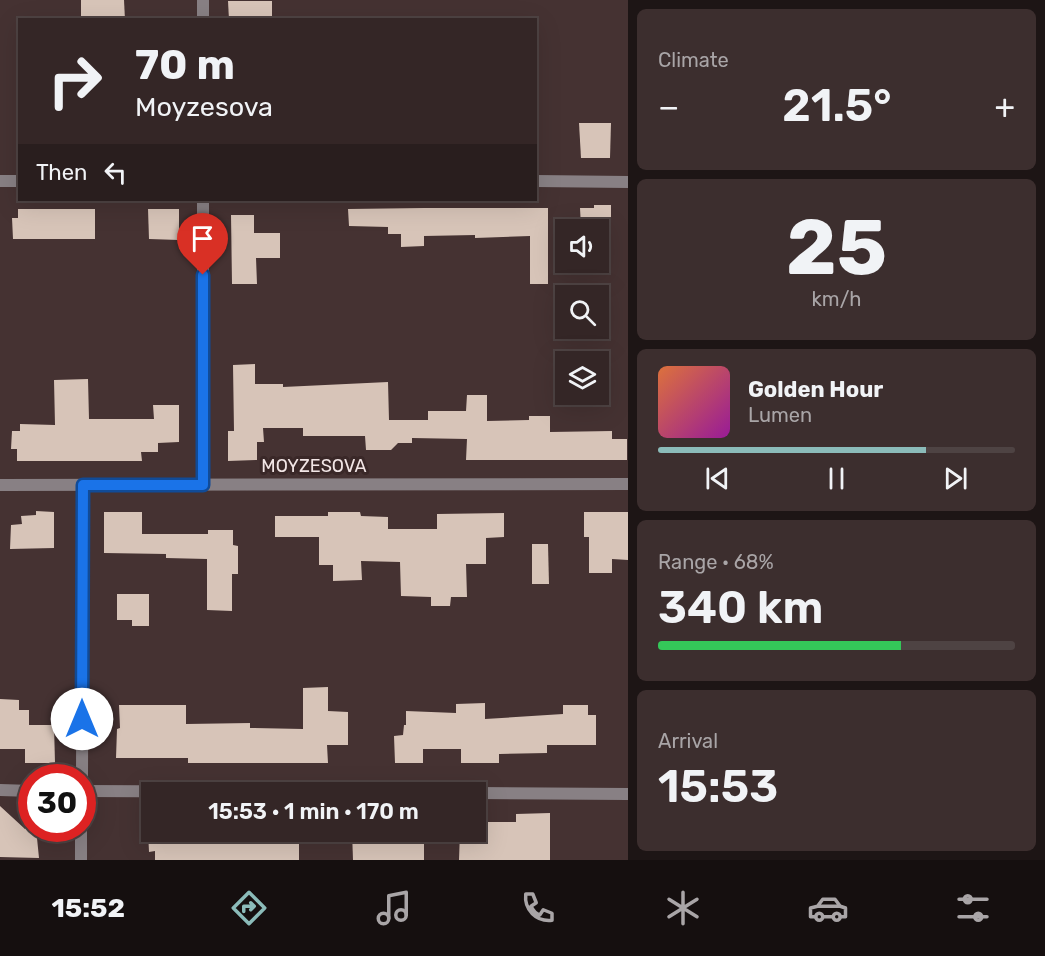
<!DOCTYPE html>
<html lang="en">
<head>
<meta charset="utf-8">
<style>
	body { margin:0; font-family:Rubik,sans-serif; background:#3c2e2e; color:#f1f3f6; height:100vh; display:flex; flex-direction:column; font-size:22px; white-space:nowrap }
	* { box-sizing:border-box; margin:0 }
	p { font-size:20px; color:#a9a5a7 }
	.icon { flex:none; width:33px; height:33px; fill:none; stroke:currentColor; stroke-width:2; stroke-linecap:round; stroke-linejoin:round }
	.map { position:relative; flex:1; overflow:hidden }
	.panel { display:flex; flex-direction:column; gap:9px; padding:9px; background:#1d1515; width:417px }
	.panel>* { flex:none }
	.hud { position:absolute; left:18px; top:18px; width:519px; height:183px; border-radius:0px; box-shadow:0 6px 24px #0002,0 0 0 2px #4e4343; background:#342626; color:#f1f3f6; overflow:hidden }
	.controls { position:absolute; left:555px; top:219px; display:grid; gap:12px }
	.controls a { display:grid; place-items:center; width:54px; height:54px; border-radius:0px; background:#342626; box-shadow:0 6px 24px #0002,0 0 0 2px #4e4343; font-size:30px }
	.speed { position:absolute; left:18px; top:764px; display:flex; gap:12px; font-size:30px; font-weight:700; text-align:center }
	.speed>* { display:grid; place-content:center; width:78px; height:78px; border-radius:50%; background:#342626; box-shadow:0 6px 24px #0002,0 0 0 2px #4e4343; line-height:1 }
	.speed .limit { border:9px solid #d22; background:#fff; color:#111 }
	.pin { position:absolute; display:grid; place-items:center; width:51px; height:51px; color:#fff; margin:-62px -26px; border-radius:50% 50% 50% 0; rotate:-45deg; box-shadow:0 0 6px #0007 }
	.pin .icon { rotate:45deg }
	.me { position:absolute; width:66px; margin:-33px; rotate:0deg; stroke-linejoin:round; filter:drop-shadow(0 0 4px #0008) }
	.turn { display:flex; align-items:center; gap:21px; height:126px; padding:0 18px; font-size:27px }
	.turn .icon { width:78px; height:78px; stroke-width:2.5 }
	.turn b { display:block; font-size:42px; line-height:51px }
	.then { display:flex; align-items:center; height:57px; padding:0 18px; background:#0003; gap:12px; font-size:22px }
	.big { font-size:45px; font-weight:600; line-height:1.1 }
	.panel .widget { flex:1; display:flex; flex-direction:column; justify-content:center; gap:9px; min-width:0; padding:0 21px; border-radius:9px; background:#3c2e2e }
	.panel .dial { align-items:center; gap:0 }
	.dial b { font-size:78px; line-height:1 }
	.song { display:flex; align-items:center; gap:18px }
	.cover { width:72px; height:72px; border-radius:9px; background:linear-gradient(135deg,hsl(20 70% 55%),hsl(300 70% 35%)) }
	.played { height:6px; border-radius:3px; background:linear-gradient(90deg,#8bbbb9 75%,#4e4343 75%) }
	.keys { display:flex; justify-content:space-around; direction:ltr }
	.heat { display:flex; justify-content:space-between; align-items:center; font-size:33px; direction:ltr }
	.charge { height:9px; border-radius:4px; background:linear-gradient(90deg,#34c759 68%,#4e4343 0) }
	.trip { position:absolute; left:141px; top:782px; width:345px; height:60px; border-radius:0px; background:#342626; box-shadow:0 6px 24px #0002,0 0 0 2px #4e4343; font-weight:600; line-height:60px; text-align:center }
	.menu { display:flex; height:96px; justify-content:space-around; align-items:center; background:#150f0f; color:#a9a5a7 }
	.menu .icon { width:42px; height:42px }
	.menu .selected { color:#8bbbb9 }
	.menu b { font-size:27px; color:#f1f3f6 }
	main { display:flex; flex:1; min-height:0 }
	.map>svg:first-child { display:block }
	.building { fill:#d7c4b8 }
	.lines { fill:none; stroke-linecap:round; stroke-linejoin:round }
	.street { stroke:#888084; stroke-width:12 }
	.route-casing { stroke:#114b97; stroke-width:15 }
	.route { stroke:#1a73e8; stroke-width:10 }
	.labels { text-anchor:middle; stroke-width:6; stroke-linejoin:round; paint-order:stroke }
	.street-label { font-size:18px; fill:#f2e6e6; stroke:#3a2828 }
</style>
</head>
<body>
<main>
<div class="map">
<svg width="628" height="860" viewBox="0 0 628 860">
	<rect width="100%" height="100%" fill="#453232"/>
	<g class="building">
		<path d="M 81,0 L 124,0 L 125,20 L 81,20 Z"/>
		<path d="M 228,1 L 272,1 L 272,20 L 229,20 Z"/>
		<path d="M 579,123 L 611,123 L 610,158 L 581,158 Z"/>
		<path d="M 594,205 L 611,205 L 611,269 L 595,269 L 595,262 L 598,262 L 598,230 L 595,230 L 594,227 L 581,227 L 580,208 L 594,208 Z"/>
		<path d="M 424,208 L 548,208 L 548,284 L 530,284 L 530,236 L 475,238 L 475,235 L 424,236 L 424,246 L 401,247 L 401,234 L 388,234 L 388,227 L 349,226 L 348,209 Z"/>
		<path d="M 18,209 L 95,209 L 95,239 L 13,239 L 12,218 L 18,218 Z"/>
		<path d="M 148,209 L 179,209 L 179,240 L 149,239 Z"/>
		<path d="M 231,215 L 254,215 L 254,233 L 280,233 L 280,258 L 256,258 L 257,284 L 232,284 Z"/>
		<path d="M 255,364 L 255,384 L 283,384 L 283,387 L 388,382 L 389,420 L 428,420 L 428,411 L 466,411 L 467,395 L 487,395 L 487,421 L 529,420 L 529,416 L 550,416 L 550,432 L 612,431 L 612,439 L 627,439 L 627,460 L 466,460 L 467,439 L 412,438 L 412,443 L 398,443 L 391,450 L 366,450 L 365,436 L 303,436 L 303,428 L 263,428 L 264,442 L 257,442 L 257,460 L 228,461 L 228,431 L 234,431 L 233,365 Z"/>
		<path d="M 88,379 L 89,419 L 154,419 L 153,405 L 179,405 L 179,442 L 158,443 L 158,452 L 141,452 L 142,461 L 17,461 L 17,449 L 11,449 L 12,431 L 20,431 L 20,424 L 55,425 L 54,380 Z"/>
		<path d="M 36,511 L 54,512 L 54,548 L 10,549 L 11,525 L 22,524 L 21,516 L 36,515 Z"/>
		<path d="M 104,512 L 142,512 L 142,534 L 208,534 L 208,530 L 233,530 L 233,545 L 238,546 L 238,574 L 232,574 L 232,611 L 207,610 L 207,559 L 166,558 L 166,554 L 104,553 Z"/>
		<path d="M 328,512 L 360,512 L 361,516 L 388,517 L 388,529 L 437,529 L 437,514 L 504,513 L 504,537 L 486,538 L 486,564 L 466,564 L 467,597 L 451,597 L 450,606 L 431,606 L 431,597 L 401,596 L 400,562 L 361,561 L 362,580 L 333,581 L 333,565 L 319,565 L 319,537 L 275,537 L 275,516 L 328,516 Z"/>
		<path d="M 584,512 L 628,512 L 628,560 L 612,559 L 612,573 L 589,573 L 589,537 L 584,537 Z"/>
		<path d="M 532,544 L 548,544 L 549,584 L 532,584 Z"/>
		<path d="M 117,594 L 149,594 L 149,626 L 132,626 L 132,620 L 117,620 Z"/>
		<path d="M 328,687 L 328,711 L 348,712 L 348,745 L 327,745 L 328,763 L 188,763 L 188,758 L 116,758 L 117,729 L 120,728 L 119,705 L 186,705 L 186,724 L 250,723 L 250,728 L 303,729 L 303,688 Z"/>
		<path d="M 0,699 L 19,700 L 19,710 L 29,710 L 29,725 L 54,725 L 55,763 L 25,763 L 25,749 L 0,749 Z"/>
		<path d="M 485,703 L 485,719 L 563,714 L 563,705 L 588,705 L 588,715 L 596,715 L 596,745 L 547,745 L 547,753 L 499,754 L 499,763 L 461,763 L 461,749 L 423,749 L 423,763 L 395,763 L 394,736 L 403,735 L 404,725 L 406,725 L 406,711 L 456,713 L 456,704 Z"/>
		<path d="M 0,806 L 25,829 L 32,821 L 32,828 L 36,828 L 39,858 L 0,857 Z"/>
		<path d="M 550,813 L 550,860 L 459,860 L 460,831 L 476,831 L 476,822 L 516,822 L 516,814 Z"/>
		<path d="M 148,831 L 299,831 L 299,860 L 155,860 L 155,851 L 149,852 Z"/>
		<path d="M 352,831 L 424,831 L 424,860 L 353,860 Z"/>
	</g>
	<g class="lines">
		<g class="street">
			<path d="M 203,20 L 203,0"/>
			<path d="M 0,181 L 20,181"/>
			<path d="M 536,181 L 628,182"/>
			<path d="M 203,200 L 203,485"/>
			<path d="M 0,485 L 628,484"/>
			<path d="M 82,777 L 83,485"/>
			<path d="M 0,790 L 32,791"/>
			<path d="M 82,791 L 298,792"/>
			<path d="M 476,793 L 628,794"/>
			<path d="M 81,860 L 81,828"/>
		</g>
	</g>
	<g class="lines">
		<g class="route-casing">
			<path id="route" d="M 82,719 L 83,485 L 203,485 L 203,275"/>
		</g>
		<use href="#route" class="route"/>
	</g>
	<g class="labels">
		<g class="street-label">
			<text x="314" y="472">MOYZESOVA</text>
		</g>
	</g>
</svg>
<div class="controls">
<a><svg class="icon" aria-label="sound" viewBox="0 0 24 24"><path d="M4 9h4l5-4v14l-5-4H4zM17 9q2 3 0 6"/></svg></a>
<a><svg class="icon" aria-label="search" viewBox="0 0 24 24"><circle cx="10" cy="10" r="6"/><path d="M15 15l6 6"/></svg></a>
<a><svg class="icon" aria-label="layers" viewBox="0 0 24 24"><path d="M12 4l9 5-9 5-9-5zM3 14l9 5 9-5"/></svg></a>
</div>
<div class="speed"><div class="limit">30</div></div>
<div class="pin" style="left:203px;top:275px;background:#d93025"><svg class="icon" aria-label="arrive" viewBox="0 0 24 24"><path d="M6 21V4h12l-3 4 3 4H6"/></svg></div>
<svg class="me" style="left:82px;top:719px" viewBox="-20 -20 40 40"><circle r="19" fill="#fff"/><path d="M0-13L10 11 0 6-10 11z" fill="#1a73e8"/></svg>
<div class="trip">15:53 · 1 min · 170 m</div>
<div class="hud">
<div class="turn"><svg class="icon" aria-label="right" viewBox="0 0 24 24"><path d="M7 20v-9h11M14 6l5 5-5 5"/></svg><div><b>70 m</b>Moyzesova</div></div>
<div class="then">Then<svg class="icon" aria-label="left" viewBox="0 0 24 24"><path d="M17 20v-9H6M10 6l-5 5 5 5"/></svg></div>
</div>
</div>
<section class="panel">
<div class="widget"><p>Climate</p>
<div class="heat"><a>−</a><b class="big">21.5°</b><a>+</a></div>
</div>
<div class="widget dial"><b>25</b><p>km/h</p></div>
<div class="widget">
<div class="song"><i class="cover"></i><div><b>Golden Hour</b><p>Lumen</p></div></div>
<div class="played"></div>
<div class="keys"><svg class="icon" aria-label="previous" viewBox="0 0 24 24"><path d="M18 5L8 12l10 7zM5 5v14"/></svg><svg class="icon" aria-label="pause" viewBox="0 0 24 24"><path d="M8 5v14M16 5v14"/></svg><svg class="icon" aria-label="next" viewBox="0 0 24 24"><path d="M6 5l10 7-10 7zM19 5v14"/></svg></div>
</div>
<div class="widget"><p>Range · 68%</p><b class="big">340 km</b><div class="charge"></div></div>
<div class="widget"><p>Arrival</p><b class="big">15:53</b></div>
</section>
</main>
<nav class="menu">
<b>15:52</b>
<svg class="icon selected" aria-label="directions" viewBox="0 0 24 24"><path d="M12 3l9 9-9 9-9-9zM9 14v-3h6M13 9l2 2-2 2"/></svg>
<svg class="icon" aria-label="music" viewBox="0 0 24 24"><path d="M9 18V5l10-2v13"/><circle cx="6" cy="18" r="3"/><circle cx="16" cy="16" r="3"/></svg>
<svg class="icon" aria-label="phone" viewBox="0 0 24 24"><path d="M5 4h4l2 5-3 2q2 4 5 5l2-3 5 2v4C11 20 4 13 5 4z"/></svg>
<svg class="icon" aria-label="climate" viewBox="0 0 24 24"><path d="M12 3v18M4 7l16 10M4 17L20 7"/></svg>
<svg class="icon" aria-label="car" viewBox="0 0 24 24"><path d="M5 17H2v-5l4-1 3-4h7l3 4 3 1v5h-3M9 17h6M6 11h13"/><circle cx="7" cy="17" r="2"/><circle cx="17" cy="17" r="2"/></svg>
<svg class="icon" aria-label="filters" viewBox="0 0 24 24"><path d="M4 7h16M4 17h16"/><circle cx="9" cy="7" r="2"/><circle cx="15" cy="17" r="2"/></svg>
</nav>
</body>
</html>
